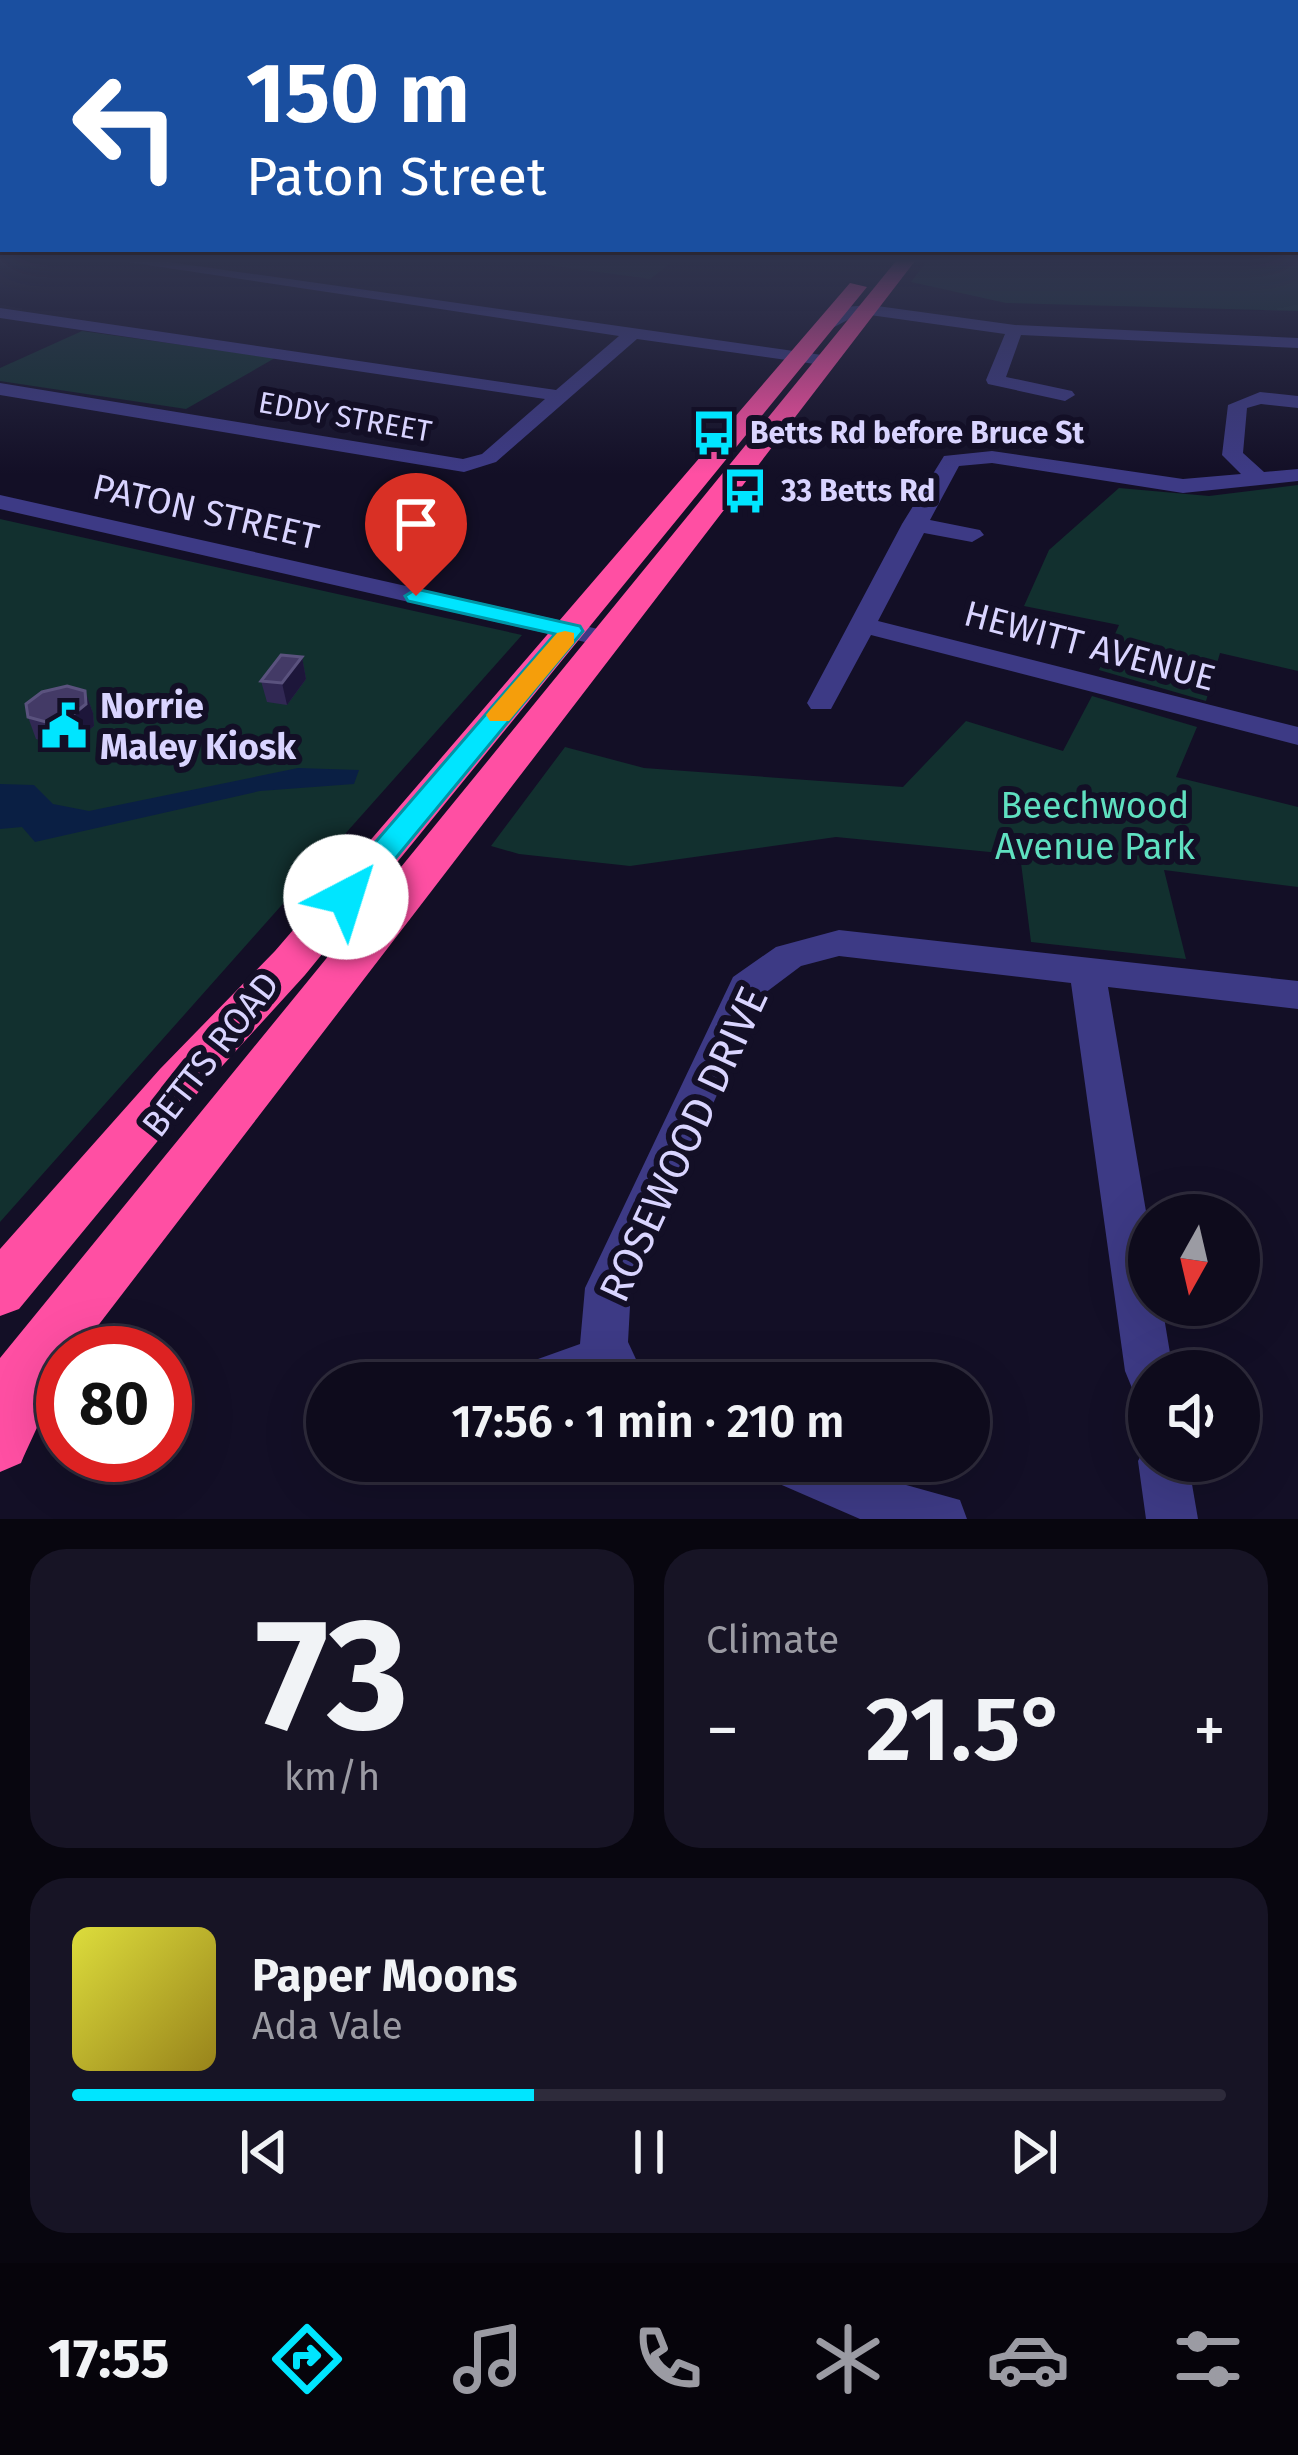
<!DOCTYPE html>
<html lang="en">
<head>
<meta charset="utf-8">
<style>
	body { margin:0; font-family:"Fira Sans",sans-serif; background:#171425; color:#f1f3f6; height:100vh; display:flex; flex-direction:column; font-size:45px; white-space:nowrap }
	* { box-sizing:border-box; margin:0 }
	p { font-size:39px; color:#9b9ba3 }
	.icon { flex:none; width:66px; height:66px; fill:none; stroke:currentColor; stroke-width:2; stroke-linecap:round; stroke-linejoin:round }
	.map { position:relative; height:1519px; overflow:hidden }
	.side { display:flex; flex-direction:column; gap:30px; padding:30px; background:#08060f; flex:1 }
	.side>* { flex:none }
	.banner { position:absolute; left:0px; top:0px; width:1299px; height:252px; box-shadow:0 12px 48px #0002,0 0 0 3px #2e2b3b; background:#1a4fa0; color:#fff; overflow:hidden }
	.needle { width:78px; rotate:188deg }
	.tools { position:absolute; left:1128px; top:1194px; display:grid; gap:24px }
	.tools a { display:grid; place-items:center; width:132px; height:132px; border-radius:50%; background:#0e0b1c; box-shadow:0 12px 48px #0002,0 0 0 3px #2e2b3b; font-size:60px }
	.speed { position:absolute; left:36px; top:1326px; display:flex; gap:24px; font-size:60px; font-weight:700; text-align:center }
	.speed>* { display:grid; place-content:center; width:156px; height:156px; border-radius:50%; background:#0e0b1c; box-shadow:0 12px 48px #0002,0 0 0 3px #2e2b3b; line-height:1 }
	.speed .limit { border:18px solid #d22; background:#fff; color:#111 }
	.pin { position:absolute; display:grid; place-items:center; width:102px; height:102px; color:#fff; margin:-123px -51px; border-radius:50% 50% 50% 0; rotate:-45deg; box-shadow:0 0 12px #0007 }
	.pin .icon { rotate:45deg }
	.me { position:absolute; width:132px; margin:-66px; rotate:40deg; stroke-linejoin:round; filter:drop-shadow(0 0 9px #0008) }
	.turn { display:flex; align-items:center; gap:42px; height:252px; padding:0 48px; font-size:54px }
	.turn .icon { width:156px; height:156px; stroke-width:2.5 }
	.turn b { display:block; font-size:84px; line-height:102px }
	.big { font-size:90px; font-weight:600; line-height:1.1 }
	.side .card { flex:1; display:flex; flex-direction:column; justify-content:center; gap:18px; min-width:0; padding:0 42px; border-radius:36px; background:#171425 }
	.side .dial { align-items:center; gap:0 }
	.dial b { font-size:156px; line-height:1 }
	.song { display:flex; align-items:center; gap:36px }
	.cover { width:144px; height:144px; border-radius:18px; background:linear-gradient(135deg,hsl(60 70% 55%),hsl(50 70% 35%)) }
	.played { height:12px; border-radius:6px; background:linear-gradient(90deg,#00e5ff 40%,#2e2b3b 40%) }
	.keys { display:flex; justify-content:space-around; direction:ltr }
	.heat { display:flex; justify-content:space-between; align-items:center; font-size:66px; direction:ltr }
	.side .tiles { flex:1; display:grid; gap:30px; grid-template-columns:1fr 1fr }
	.card:last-child { grid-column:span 2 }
	.trip { position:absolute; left:306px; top:1362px; width:684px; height:120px; border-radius:60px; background:#0e0b1c; box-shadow:0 12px 48px #0002,0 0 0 3px #2e2b3b; font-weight:600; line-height:120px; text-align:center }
	.tab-bar { display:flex; height:192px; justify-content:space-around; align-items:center; background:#06040b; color:#9b9ba3 }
	.tab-bar .icon { width:84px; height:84px }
	.tab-bar .selected { color:#00e5ff }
	.tab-bar b { font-size:54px; color:#f1f3f6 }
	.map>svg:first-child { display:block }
	.green { fill:#12302f }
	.water { fill:#0a1f44 }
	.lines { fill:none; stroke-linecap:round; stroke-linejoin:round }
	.minor { fill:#3d3a85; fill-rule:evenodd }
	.highway { fill:#ff4fa3; fill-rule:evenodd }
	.wall { fill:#312854 }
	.shaded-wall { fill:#1d163a }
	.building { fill:#433a66; stroke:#5a527e; stroke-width:3 }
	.route { fill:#00e5ff; stroke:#0095a6; stroke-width:3 }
	.slow { fill:#f59e0b }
	.labels { text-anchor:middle; stroke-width:12; stroke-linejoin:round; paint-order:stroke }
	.far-street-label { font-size:30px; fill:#d9d4ff; stroke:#130f26 }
	.far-poi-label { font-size:30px; font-weight:bold; fill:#d9d4ff; stroke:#130f26; text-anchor:start }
	.street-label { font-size:36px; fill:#d9d4ff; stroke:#130f26 }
	.poi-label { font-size:36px; font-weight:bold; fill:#d9d4ff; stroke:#130f26; text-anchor:start }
	.park-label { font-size:36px; fill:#5fe0c0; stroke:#130f26 }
	.near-street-label { font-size:42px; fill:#d9d4ff; stroke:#130f26 }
</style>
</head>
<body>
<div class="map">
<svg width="1298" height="1519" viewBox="0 0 1298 1519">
	<rect width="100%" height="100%" fill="#130f26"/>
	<g class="green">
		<path d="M 545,261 L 661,261 L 671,263 L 650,279 L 540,264 Z"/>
		<path d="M 927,261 L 1298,266 L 1298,311 L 1006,303 L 911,282 Z"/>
		<path d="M 82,331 L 275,358 L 186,409 L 0,381 L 0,368 Z"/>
		<path d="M 1298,485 L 1298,671 L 1220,653 L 1206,701 L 1099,670 L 1119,625 L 1024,606 L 1049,550 L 1119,488 L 1209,496 Z"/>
		<path d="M 0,519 L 522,635 L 0,1222 Z"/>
		<path d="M 1092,696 L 1197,727 L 1176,777 L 1298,807 L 1298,887 L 1164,870 L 1186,959 L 1031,942 L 1020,855 L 836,837 L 630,866 L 519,854 L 491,846 L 565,747 L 644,768 L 903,787 L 966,721 L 1063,751 Z"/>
	</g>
	<path class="water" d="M 298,768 L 359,770 L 354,784 L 260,791 L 35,842 L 22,827 L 0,829 L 0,784 L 34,785 L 53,804 L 89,811 Z"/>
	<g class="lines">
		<g class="minor">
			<path d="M 121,261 L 162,261 L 829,356 L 838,361 L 829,366 L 637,339 L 496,462 L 464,472 L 0,395 L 0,383 L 463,459 L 482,454 L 545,399 L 0,318 L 0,308 L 556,390 L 619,336 Z"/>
			<path d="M 870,305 L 1015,325 L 1298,338 L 1298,348 L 1021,335 L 1006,377 L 1072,391 L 1075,395 L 1065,401 L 988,384 L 986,380 L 1005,334 L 870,315 L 855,316 L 823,333 L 814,328 L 845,307 Z"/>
			<path d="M 1260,392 L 1298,396 L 1298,408 L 1261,404 L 1247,408 L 1243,453 L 1264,472 L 1298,469 L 1298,481 L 1183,493 L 992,463 L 959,466 L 930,520 L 980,530 L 984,535 L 972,542 L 924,533 L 878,621 L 1298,727 L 1298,745 L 871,635 L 831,709 L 811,709 L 807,703 L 902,524 L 944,456 L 992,451 L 1183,479 L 1241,474 L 1222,455 L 1228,405 Z"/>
			<path d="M 0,495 L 607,631 L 620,639 L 607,647 L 0,509 Z"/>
			<path d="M 839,930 L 1298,981 L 1298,1009 L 1108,987 L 1149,1229 L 1149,1305 L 1162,1305 L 1173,1371 L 1149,1371 L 1149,1395 L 1132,1388 L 1125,1371 L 1071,983 L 839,956 L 801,966 L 761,996 L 631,1288 L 628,1342 L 647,1383 L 534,1383 L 531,1376 L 538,1359 L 580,1344 L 585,1288 L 733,977 L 776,947 Z"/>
			<path d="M 1149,1441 L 1149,1461 L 1188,1461 L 1198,1519 L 1146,1519 L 1138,1461 Z"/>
			<path d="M 761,1461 L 847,1461 L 899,1483 L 960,1500 L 967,1519 L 860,1519 L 768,1479 Z"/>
		</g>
		<g class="highway">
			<path d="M 896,261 L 915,261 L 77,1353 L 63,1353 C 63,1377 32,1437 21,1463 L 0,1472 L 0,1358 Z"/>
			<path d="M 850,283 L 867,287 L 305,975 L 194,1097 L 19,1309 L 0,1316 L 0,1249 L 160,1069 L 275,951 Z"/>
		</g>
	</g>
	<g class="wall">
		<path d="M 302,657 L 306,679 L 287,705 L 267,702 L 261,681 Z"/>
		<path d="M 85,691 L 93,713 L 94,726 L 79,738 L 55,744 L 36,739 L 28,717 Z"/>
	</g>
	<g class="shaded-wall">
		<path d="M 302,657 L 306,679 L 287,705 L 282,683 Z"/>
		<path d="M 85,691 L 93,713 L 94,726 L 79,738 L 55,744 L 46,722 Z"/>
	</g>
	<g class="building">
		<path d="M 281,655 L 302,657 L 282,683 L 261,681 Z"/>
		<path d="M 67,686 L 85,691 L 86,704 L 71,716 L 46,722 L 28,717 L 26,704 L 42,692 Z"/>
	</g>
	<linearGradient id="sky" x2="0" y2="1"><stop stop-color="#0a0815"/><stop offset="0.55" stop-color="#333752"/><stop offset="1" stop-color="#333752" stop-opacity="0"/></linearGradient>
	<rect width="1298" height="474" fill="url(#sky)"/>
	<path class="route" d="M 416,589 L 580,626 L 583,631 L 357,905 L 335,905 L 330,897 L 335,889 L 555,634 L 408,601 L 405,596 Z"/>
	<path class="slow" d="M 565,631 L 574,633 L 574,643 L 509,721 L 490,721 L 486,715 L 490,710 L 557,633 Z"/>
	<defs>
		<g id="bus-bare" transform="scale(3.6)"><path d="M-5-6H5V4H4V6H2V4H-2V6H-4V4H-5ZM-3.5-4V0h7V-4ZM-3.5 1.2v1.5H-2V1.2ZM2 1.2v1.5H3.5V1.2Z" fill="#00e5ff" stroke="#130f26" stroke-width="2.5" paint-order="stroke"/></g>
		<g id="civic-bare" transform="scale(3.6)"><path d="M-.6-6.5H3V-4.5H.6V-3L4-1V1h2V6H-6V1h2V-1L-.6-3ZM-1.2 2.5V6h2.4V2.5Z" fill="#00e5ff" stroke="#130f26" stroke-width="2.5" paint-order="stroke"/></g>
	</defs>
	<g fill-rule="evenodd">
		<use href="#bus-bare" x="714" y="433"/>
		<use href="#bus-bare" x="745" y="491"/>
		<use href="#civic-bare" x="64" y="726"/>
	</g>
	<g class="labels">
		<g class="far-street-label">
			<text transform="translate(345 417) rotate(10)" y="10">EDDY STREET</text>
		</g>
		<g class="far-poi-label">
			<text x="750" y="443">Betts Rd before Bruce St</text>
			<text x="781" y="501">33 Betts Rd</text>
		</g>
		<g class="street-label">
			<text transform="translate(206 511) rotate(13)" y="13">PATON STREET</text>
			<text transform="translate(1090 645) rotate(15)" y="13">HEWITT AVENUE</text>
			<text transform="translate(210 1054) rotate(-52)" y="13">BETTS ROAD</text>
		</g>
		<g class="poi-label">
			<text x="100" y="718">Norrie<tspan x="100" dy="41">Maley Kiosk</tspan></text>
		</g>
		<g class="park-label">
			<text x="1095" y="818">Beechwood<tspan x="1095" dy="41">Avenue Park</tspan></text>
		</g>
		<g class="near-street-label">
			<text transform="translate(683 1144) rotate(-65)" y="15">ROSEWOOD DRIVE</text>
		</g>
	</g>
</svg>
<div class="tools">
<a><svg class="needle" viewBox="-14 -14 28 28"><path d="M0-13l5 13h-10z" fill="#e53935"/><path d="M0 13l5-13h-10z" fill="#9b9ba3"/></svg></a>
<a><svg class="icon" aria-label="sound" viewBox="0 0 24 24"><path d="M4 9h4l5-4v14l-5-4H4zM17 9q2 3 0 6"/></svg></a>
</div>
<div class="speed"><div class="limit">80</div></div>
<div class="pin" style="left:416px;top:596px;background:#d93025"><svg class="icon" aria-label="arrive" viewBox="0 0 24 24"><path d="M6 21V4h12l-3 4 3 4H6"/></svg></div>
<svg class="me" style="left:346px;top:897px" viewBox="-20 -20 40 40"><circle r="19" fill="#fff"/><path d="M0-13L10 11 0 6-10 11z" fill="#00e5ff"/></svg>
<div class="trip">17:56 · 1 min · 210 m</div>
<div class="banner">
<div class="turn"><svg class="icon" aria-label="left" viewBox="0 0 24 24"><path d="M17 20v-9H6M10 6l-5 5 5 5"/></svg><div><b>150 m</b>Paton Street</div></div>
</div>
</div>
<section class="side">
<div class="tiles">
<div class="card dial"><b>73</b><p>km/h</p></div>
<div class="card"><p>Climate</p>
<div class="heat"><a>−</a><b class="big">21.5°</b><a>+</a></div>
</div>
<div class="card">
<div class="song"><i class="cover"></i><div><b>Paper Moons</b><p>Ada Vale</p></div></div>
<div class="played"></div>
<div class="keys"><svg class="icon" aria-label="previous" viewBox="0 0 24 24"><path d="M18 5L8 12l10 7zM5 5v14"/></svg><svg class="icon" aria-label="pause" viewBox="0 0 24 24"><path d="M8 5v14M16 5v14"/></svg><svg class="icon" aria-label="next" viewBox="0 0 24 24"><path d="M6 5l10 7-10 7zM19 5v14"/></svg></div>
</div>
</div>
</section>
<nav class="tab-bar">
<b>17:55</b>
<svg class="icon selected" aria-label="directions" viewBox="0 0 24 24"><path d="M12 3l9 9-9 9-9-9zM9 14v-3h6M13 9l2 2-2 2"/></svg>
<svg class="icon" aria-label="music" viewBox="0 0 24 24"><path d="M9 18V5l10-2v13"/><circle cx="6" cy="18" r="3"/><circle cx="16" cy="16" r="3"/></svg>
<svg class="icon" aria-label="phone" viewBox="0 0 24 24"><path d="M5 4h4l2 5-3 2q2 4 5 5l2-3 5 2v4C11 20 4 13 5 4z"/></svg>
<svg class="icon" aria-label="climate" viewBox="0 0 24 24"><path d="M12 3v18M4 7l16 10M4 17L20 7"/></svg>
<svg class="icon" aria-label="car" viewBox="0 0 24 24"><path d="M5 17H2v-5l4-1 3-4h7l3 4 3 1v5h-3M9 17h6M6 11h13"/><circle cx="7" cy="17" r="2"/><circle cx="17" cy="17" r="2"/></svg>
<svg class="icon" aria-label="filters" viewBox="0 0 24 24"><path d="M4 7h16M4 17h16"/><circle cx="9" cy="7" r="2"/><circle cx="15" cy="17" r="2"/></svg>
</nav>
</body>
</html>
